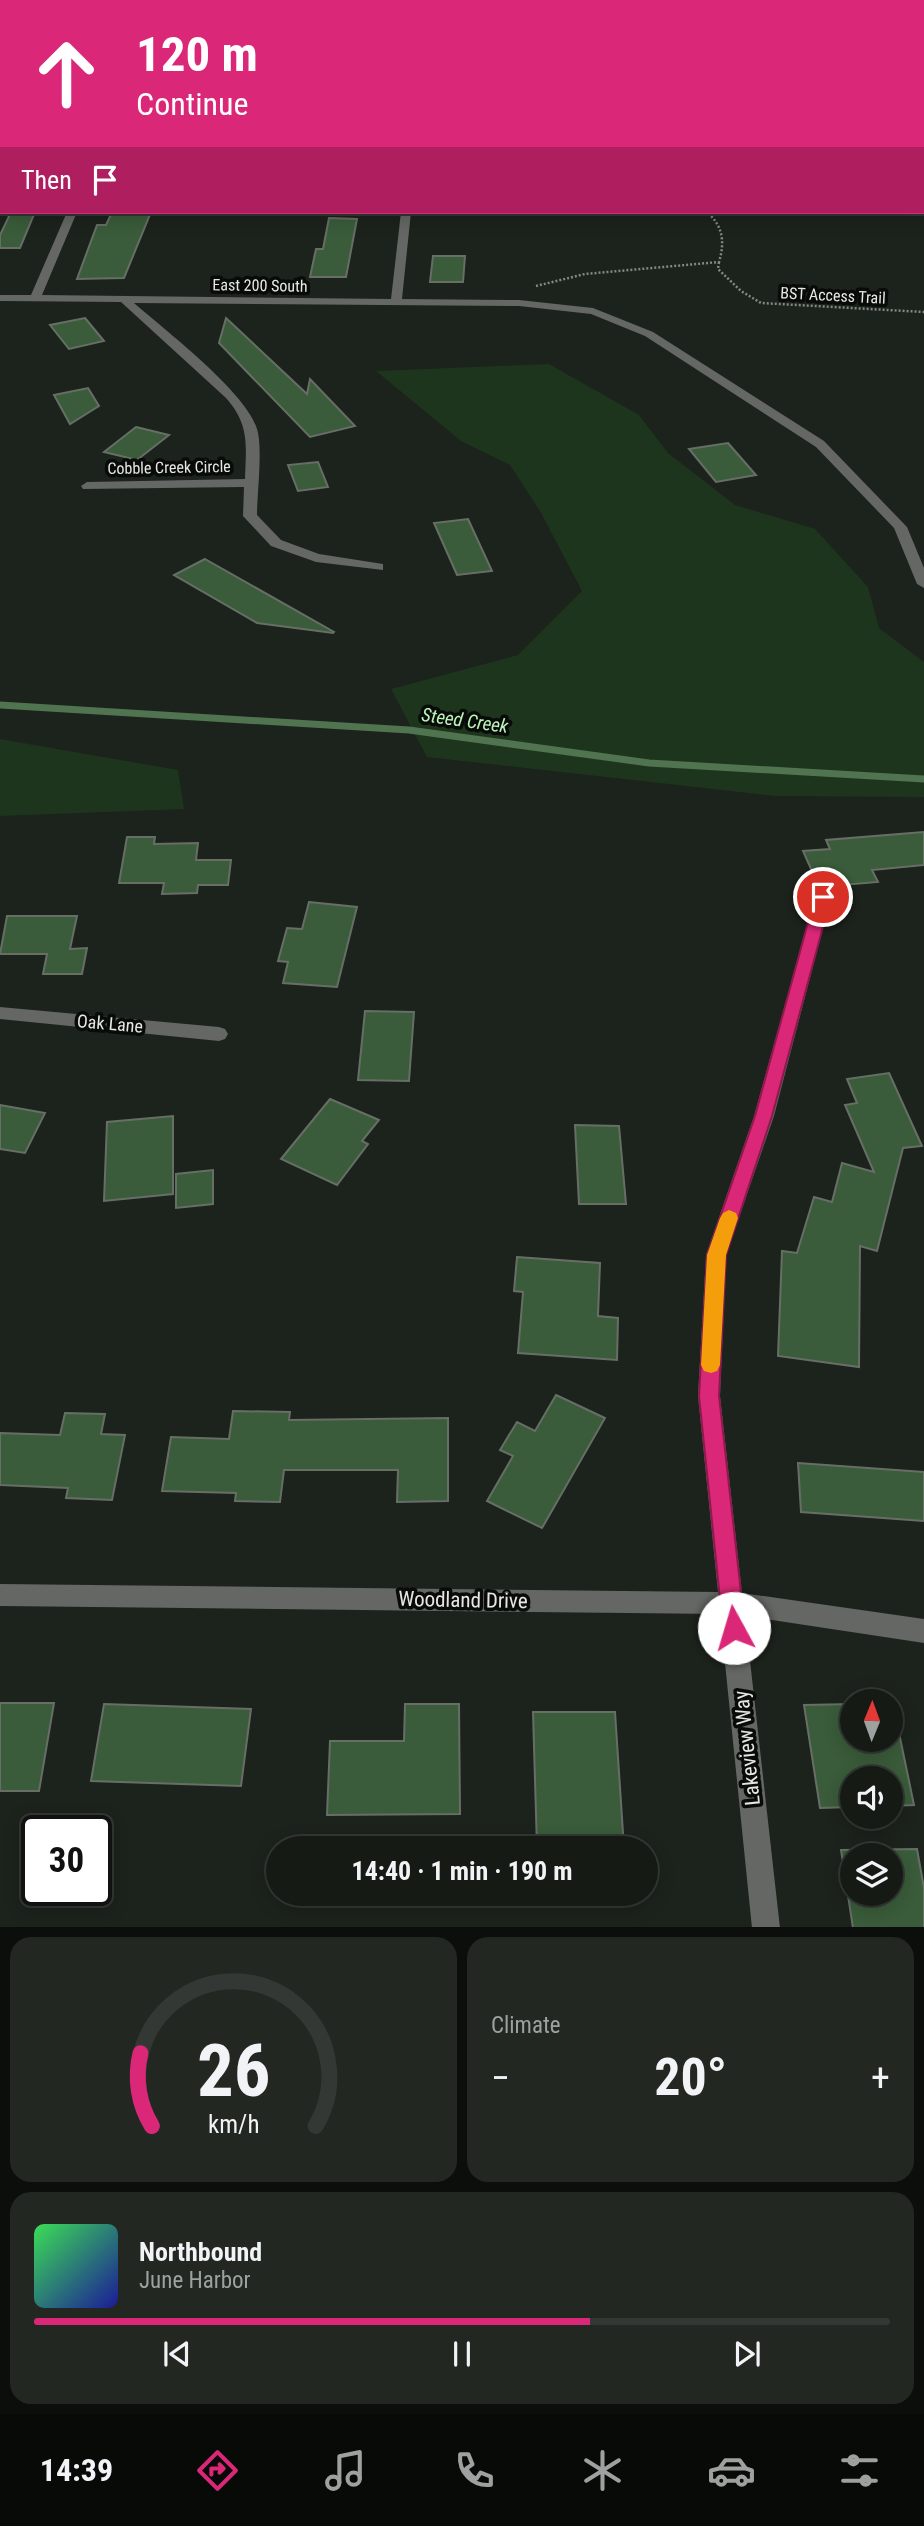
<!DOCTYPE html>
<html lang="en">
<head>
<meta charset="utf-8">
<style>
	body { margin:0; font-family:"Roboto Condensed",sans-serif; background:#222722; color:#f1f3f6; height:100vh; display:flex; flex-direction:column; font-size:26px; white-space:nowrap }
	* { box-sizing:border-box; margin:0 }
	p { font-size:23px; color:#9da1a0 }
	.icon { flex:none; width:38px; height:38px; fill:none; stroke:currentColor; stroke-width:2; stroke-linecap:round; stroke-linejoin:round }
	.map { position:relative; height:1927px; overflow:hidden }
	.details { display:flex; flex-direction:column; gap:10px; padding:10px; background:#0c0e0c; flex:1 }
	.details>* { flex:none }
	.guide { position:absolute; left:0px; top:0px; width:924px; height:214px; box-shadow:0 4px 18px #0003,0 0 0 2px #343834; background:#db2777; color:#fff; overflow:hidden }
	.needle { width:46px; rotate:1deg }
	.tools { position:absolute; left:840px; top:1689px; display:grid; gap:14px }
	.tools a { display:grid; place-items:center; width:63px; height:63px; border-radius:50%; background:#151a15; box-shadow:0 4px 18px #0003,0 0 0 2px #343834; font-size:35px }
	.speed { position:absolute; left:21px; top:1815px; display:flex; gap:14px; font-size:35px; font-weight:700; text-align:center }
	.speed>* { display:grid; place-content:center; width:91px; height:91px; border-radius:50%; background:#151a15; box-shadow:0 4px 18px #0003,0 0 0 2px #343834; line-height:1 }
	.speed .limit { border:4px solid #111; border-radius:10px; background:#fff; color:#111 }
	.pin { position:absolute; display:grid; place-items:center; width:60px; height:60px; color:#fff; margin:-30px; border:4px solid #fff; border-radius:50%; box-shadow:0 2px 7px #0007 }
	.me { position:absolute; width:77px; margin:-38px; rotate:354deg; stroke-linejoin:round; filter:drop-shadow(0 0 5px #0008) }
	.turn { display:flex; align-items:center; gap:24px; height:147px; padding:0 21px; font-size:32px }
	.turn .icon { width:91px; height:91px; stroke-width:2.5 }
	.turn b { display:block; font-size:49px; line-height:60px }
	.then { display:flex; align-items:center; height:66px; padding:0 21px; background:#0003; gap:14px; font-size:26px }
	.big { font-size:52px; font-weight:700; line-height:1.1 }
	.details .widget { flex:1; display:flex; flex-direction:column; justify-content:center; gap:10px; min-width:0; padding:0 24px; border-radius:21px; background:#222722 }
	.details .dial { align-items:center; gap:0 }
	.dial svg { height:182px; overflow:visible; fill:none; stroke:#343834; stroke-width:7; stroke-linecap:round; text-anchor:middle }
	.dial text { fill:#f1f3f6; stroke:none }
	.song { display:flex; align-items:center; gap:21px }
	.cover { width:84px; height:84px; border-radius:10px; background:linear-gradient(135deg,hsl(130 70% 55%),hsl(240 70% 35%)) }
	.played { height:7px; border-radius:4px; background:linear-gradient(90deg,#db2777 65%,#343834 65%) }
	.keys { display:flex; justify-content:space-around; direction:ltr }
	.heat { display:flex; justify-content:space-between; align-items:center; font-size:38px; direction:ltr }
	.details .tiles { flex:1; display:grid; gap:10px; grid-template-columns:1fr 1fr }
	.widget:last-child { grid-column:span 2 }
	.trip { position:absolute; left:266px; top:1836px; width:392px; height:70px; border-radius:35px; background:#151a15; box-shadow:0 4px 18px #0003,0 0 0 2px #343834; font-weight:700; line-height:70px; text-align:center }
	.dock { display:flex; height:112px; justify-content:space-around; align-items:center; background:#080a08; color:#9da1a0 }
	.dock .icon { width:49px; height:49px }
	.dock .selected { color:#db2777 }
	.dock b { font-size:32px; color:#f1f3f6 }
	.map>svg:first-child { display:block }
	.green { fill:#1d351d }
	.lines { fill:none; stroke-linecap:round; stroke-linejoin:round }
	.stream-far1 { stroke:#507350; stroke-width:4.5 }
	.stream { stroke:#507350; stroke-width:7 }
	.building { fill:#3a5c3a; stroke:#676e66; stroke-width:2; fill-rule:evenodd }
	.path { stroke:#838883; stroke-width:2.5; stroke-dasharray:2 2; stroke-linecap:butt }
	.minor { fill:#646764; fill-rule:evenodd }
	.route { fill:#db2777; stroke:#8e194d; stroke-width:2 }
	.slow { fill:#f59e0b }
	.labels { text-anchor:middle; stroke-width:7; stroke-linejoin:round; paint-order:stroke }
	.far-street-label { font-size:16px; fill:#e5e9e4; stroke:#080b08 }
	.street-label { font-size:18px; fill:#e5e9e4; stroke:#080b08 }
	.water-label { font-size:19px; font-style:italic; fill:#bcf5ba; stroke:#080b08 }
	.near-street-label { font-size:21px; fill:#e5e9e4; stroke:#080b08 }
</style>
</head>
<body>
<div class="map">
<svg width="924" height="1928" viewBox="0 0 924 1928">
	<rect width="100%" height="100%" fill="#1c221c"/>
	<g class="green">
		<path d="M 549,364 L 639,415 L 668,453 L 735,505 L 815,529 L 868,587 L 879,628 L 924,662 L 924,797 L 775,796 L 427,757 L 391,689 L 518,655 L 582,591 L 540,511 L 510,465 L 461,441 L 376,371 Z"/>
		<path d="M 0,739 L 178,770 L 184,809 L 0,816 Z"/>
	</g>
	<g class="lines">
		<g class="stream-far1">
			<path d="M 903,0 L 915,2"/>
			<path d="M 725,2 L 735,0"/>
		</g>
		<path class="stream" d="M 0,705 L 409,730 L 649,763 L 924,779"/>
	</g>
	<g class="building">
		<path d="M 11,212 L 35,212 L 20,248 L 0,248 L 0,235 Z"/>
		<path d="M 112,212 L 151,212 L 124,278 L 77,279 L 97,225 L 106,225 Z"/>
		<path d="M 329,218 L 357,219 L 346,277 L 310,277 L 316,249 L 323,249 Z"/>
		<path d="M 433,256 L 465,256 L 463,282 L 430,282 Z"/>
		<path d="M 85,318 L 104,341 L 69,349 L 50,325 Z"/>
		<path d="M 226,318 L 307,394 L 310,379 L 355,426 L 310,437 L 219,343 Z"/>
		<path d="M 88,388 L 99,406 L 70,424 L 54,395 Z"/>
		<path d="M 136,427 L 169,435 L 137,460 L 104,452 Z"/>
		<path d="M 728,443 L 756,475 L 716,482 L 689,449 Z"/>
		<path d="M 318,462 L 328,487 L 298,491 L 288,465 Z"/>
		<path d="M 468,519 L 492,571 L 457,575 L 434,523 Z"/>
		<path d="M 205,559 L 334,632 L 333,633 L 257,623 L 174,575 Z"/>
		<path d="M 924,832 L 924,865 L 872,870 L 878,882 L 819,887 L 803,851 L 830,849 L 826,840 Z"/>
		<path d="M 127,837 L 155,837 L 154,844 L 198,843 L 196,860 L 231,860 L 228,885 L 198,885 L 197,893 L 162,894 L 164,883 L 119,883 Z"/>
		<path d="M 309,902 L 357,907 L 337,987 L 283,983 L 288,962 L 278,961 L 287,928 L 302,929 Z"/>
		<path d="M 7,916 L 77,916 L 70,949 L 87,948 L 82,974 L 43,974 L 47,954 L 0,954 Z"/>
		<path d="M 365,1011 L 414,1012 L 409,1081 L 358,1080 Z"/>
		<path d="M 889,1073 L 922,1146 L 903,1148 L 877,1251 L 860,1246 L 859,1367 L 778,1356 L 782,1251 L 797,1253 L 814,1197 L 832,1202 L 842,1163 L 874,1172 L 845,1105 L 857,1103 L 847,1079 Z"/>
		<path d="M 330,1099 L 379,1120 L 362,1141 L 368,1144 L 337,1185 L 281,1159 Z"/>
		<path d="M 0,1105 L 45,1113 L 25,1153 L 0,1149 Z"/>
		<path d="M 173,1116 L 173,1194 L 104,1201 L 107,1122 Z"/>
		<path d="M 575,1125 L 619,1126 L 626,1204 L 579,1204 Z"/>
		<path d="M 213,1170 L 213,1204 L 176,1208 L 176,1174 Z"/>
		<path d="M 517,1257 L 600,1263 L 598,1316 L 618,1318 L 617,1360 L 518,1353 L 523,1292 L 514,1291 Z"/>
		<path d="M 556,1395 L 605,1418 L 542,1528 L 487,1501 L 513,1456 L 500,1450 L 517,1422 L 535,1431 Z"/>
		<path d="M 233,1411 L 290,1412 L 289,1420 L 448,1418 L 448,1501 L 397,1502 L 398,1470 L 284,1470 L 280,1502 L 235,1501 L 236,1493 L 162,1491 L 171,1437 L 229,1439 Z"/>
		<path d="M 65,1413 L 105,1414 L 101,1434 L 125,1435 L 112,1500 L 66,1498 L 68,1488 L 0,1485 L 0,1433 L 60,1435 Z"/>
		<path d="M 798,1463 L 924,1472 L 924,1521 L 801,1512 Z"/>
		<path d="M 0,1703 L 54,1703 L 39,1791 L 0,1791 Z"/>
		<path d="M 104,1704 L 251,1709 L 241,1786 L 91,1781 Z"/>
		<path d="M 405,1704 L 459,1704 L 460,1814 L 327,1815 L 330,1741 L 404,1741 Z"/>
		<path d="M 852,1704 L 852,1740 L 891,1740 L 891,1704 L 893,1704 L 914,1805 L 891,1806 L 891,1778 L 852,1778 L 852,1807 L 820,1808 L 804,1705 Z"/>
		<path d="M 533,1712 L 615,1712 L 624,1848 L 537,1848 Z"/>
		<path d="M 917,1849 L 924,1888 L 924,1928 L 853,1928 L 841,1850 ZM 852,1855 L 891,1855 L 891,1894 L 852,1894 Z"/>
	</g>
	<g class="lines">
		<g class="path">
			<path d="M 848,0 L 851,2"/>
			<path d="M 719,262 L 718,269 L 741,291 L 761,303 L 924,312"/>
			<path d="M 536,286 L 585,274 L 719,262 C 725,242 723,226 707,212"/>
		</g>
		<g class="minor">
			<rect x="201" y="0" width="8" height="2"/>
			<path d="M 316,0 L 332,2 L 318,2 Z"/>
			<path d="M 67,212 L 77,212 L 42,295 L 391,299 L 401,212 L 411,212 L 402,299 L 519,300 L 593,308 L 653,332 L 824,441 L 907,527 L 924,568 L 924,588 L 917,584 L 894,528 L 816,447 L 645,336 L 591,314 L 519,306 L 134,303 C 166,331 246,392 257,429 C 263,448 257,494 257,515 L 281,540 L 319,554 L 383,564 L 383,570 L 316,562 L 271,546 L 243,516 L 244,487 L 83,489 L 81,486 L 87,482 L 245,479 C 246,445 250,425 226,398 L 121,302 L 0,301 L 0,295 L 31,295 Z"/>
			<path d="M 823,891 L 831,897 L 774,1116 L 726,1255 L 720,1396 L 742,1593 L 924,1619 L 924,1643 L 745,1616 L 780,1928 L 752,1928 L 720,1614 L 0,1606 L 0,1584 L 718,1592 L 698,1396 L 706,1255 L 754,1116 L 815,897 Z"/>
			<path d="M 0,1007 L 219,1027 L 225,1029 L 228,1034 L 225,1039 L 219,1041 L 0,1019 Z"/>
		</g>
	</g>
	<path class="route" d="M 823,892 L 831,897 L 772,1116 L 726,1255 L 719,1396 L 745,1628 L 742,1635 L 734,1638 L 726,1635 L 723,1628 L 699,1396 L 707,1255 L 755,1116 L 815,897 Z"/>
	<path class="slow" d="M 729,1210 L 736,1213 L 738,1218 L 726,1255 L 720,1365 L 717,1371 L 711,1373 L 704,1371 L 701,1365 L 707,1255 L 720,1218 L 723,1213 Z"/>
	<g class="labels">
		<g class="far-street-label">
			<text transform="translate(260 285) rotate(1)" y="6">East 200 South</text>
			<text transform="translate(833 295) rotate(3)" y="6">BST Access Trail</text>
			<text transform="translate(169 467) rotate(-1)" y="6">Cobble Creek Circle</text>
		</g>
		<g class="street-label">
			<text transform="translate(110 1024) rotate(5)" y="6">Oak Lane</text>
		</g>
		<g class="water-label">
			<text transform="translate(465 720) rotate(8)" y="7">Steed Creek</text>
		</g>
		<g class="near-street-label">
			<text transform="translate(463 1600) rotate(1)" y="7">Woodland Drive</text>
			<text transform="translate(747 1748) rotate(-96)" y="7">Lakeview Way</text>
		</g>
	</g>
</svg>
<div class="tools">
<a><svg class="needle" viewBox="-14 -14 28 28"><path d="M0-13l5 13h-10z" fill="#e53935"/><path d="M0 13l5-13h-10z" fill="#9da1a0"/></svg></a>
<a><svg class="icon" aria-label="sound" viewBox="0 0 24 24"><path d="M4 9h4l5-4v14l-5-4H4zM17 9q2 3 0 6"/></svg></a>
<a><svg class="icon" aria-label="layers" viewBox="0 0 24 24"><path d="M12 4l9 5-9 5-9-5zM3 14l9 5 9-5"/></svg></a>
</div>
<div class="speed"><div class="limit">30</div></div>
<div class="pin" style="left:823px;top:897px;background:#d93025"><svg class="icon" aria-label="arrive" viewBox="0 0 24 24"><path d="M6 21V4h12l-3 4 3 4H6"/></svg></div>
<svg class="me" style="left:734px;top:1628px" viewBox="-20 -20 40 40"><circle r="19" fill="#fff"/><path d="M0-13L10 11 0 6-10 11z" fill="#db2777"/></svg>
<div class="trip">14:40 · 1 min · 190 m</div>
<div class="guide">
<div class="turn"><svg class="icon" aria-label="ahead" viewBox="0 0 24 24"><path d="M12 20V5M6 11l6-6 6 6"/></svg><div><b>120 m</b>Continue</div></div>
<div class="then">Then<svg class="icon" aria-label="arrive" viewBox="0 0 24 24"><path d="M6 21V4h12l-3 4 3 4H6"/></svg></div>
</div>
</div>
<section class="details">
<div class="tiles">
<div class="widget dial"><svg viewBox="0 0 100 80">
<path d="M14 69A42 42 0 1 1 86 69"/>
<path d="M14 69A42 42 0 0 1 9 37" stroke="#db2777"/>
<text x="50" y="56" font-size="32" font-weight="700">26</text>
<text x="50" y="72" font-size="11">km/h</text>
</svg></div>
<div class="widget"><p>Climate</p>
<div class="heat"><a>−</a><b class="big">20°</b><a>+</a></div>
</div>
<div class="widget">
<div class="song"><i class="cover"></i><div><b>Northbound</b><p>June Harbor</p></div></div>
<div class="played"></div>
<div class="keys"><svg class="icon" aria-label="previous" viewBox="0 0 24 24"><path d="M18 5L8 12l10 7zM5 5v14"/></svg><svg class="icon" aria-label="pause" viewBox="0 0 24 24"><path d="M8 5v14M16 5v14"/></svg><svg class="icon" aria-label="next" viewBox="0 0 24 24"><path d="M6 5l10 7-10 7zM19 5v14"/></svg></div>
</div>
</div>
</section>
<nav class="dock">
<b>14:39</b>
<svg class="icon selected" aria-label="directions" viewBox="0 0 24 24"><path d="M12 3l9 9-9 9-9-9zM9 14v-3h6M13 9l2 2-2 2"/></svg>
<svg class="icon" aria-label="music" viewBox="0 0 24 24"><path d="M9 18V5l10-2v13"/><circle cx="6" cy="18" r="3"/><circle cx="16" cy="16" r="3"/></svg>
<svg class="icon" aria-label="phone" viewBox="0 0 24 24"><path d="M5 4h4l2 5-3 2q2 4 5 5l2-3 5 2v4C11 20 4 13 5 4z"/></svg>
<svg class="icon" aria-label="climate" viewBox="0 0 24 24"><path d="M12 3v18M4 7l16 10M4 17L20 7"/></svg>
<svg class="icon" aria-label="car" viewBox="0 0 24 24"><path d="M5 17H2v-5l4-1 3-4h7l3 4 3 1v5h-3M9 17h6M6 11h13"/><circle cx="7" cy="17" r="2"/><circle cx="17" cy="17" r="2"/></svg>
<svg class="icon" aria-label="filters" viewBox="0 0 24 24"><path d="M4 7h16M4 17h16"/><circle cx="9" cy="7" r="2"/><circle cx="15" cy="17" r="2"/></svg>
</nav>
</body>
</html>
